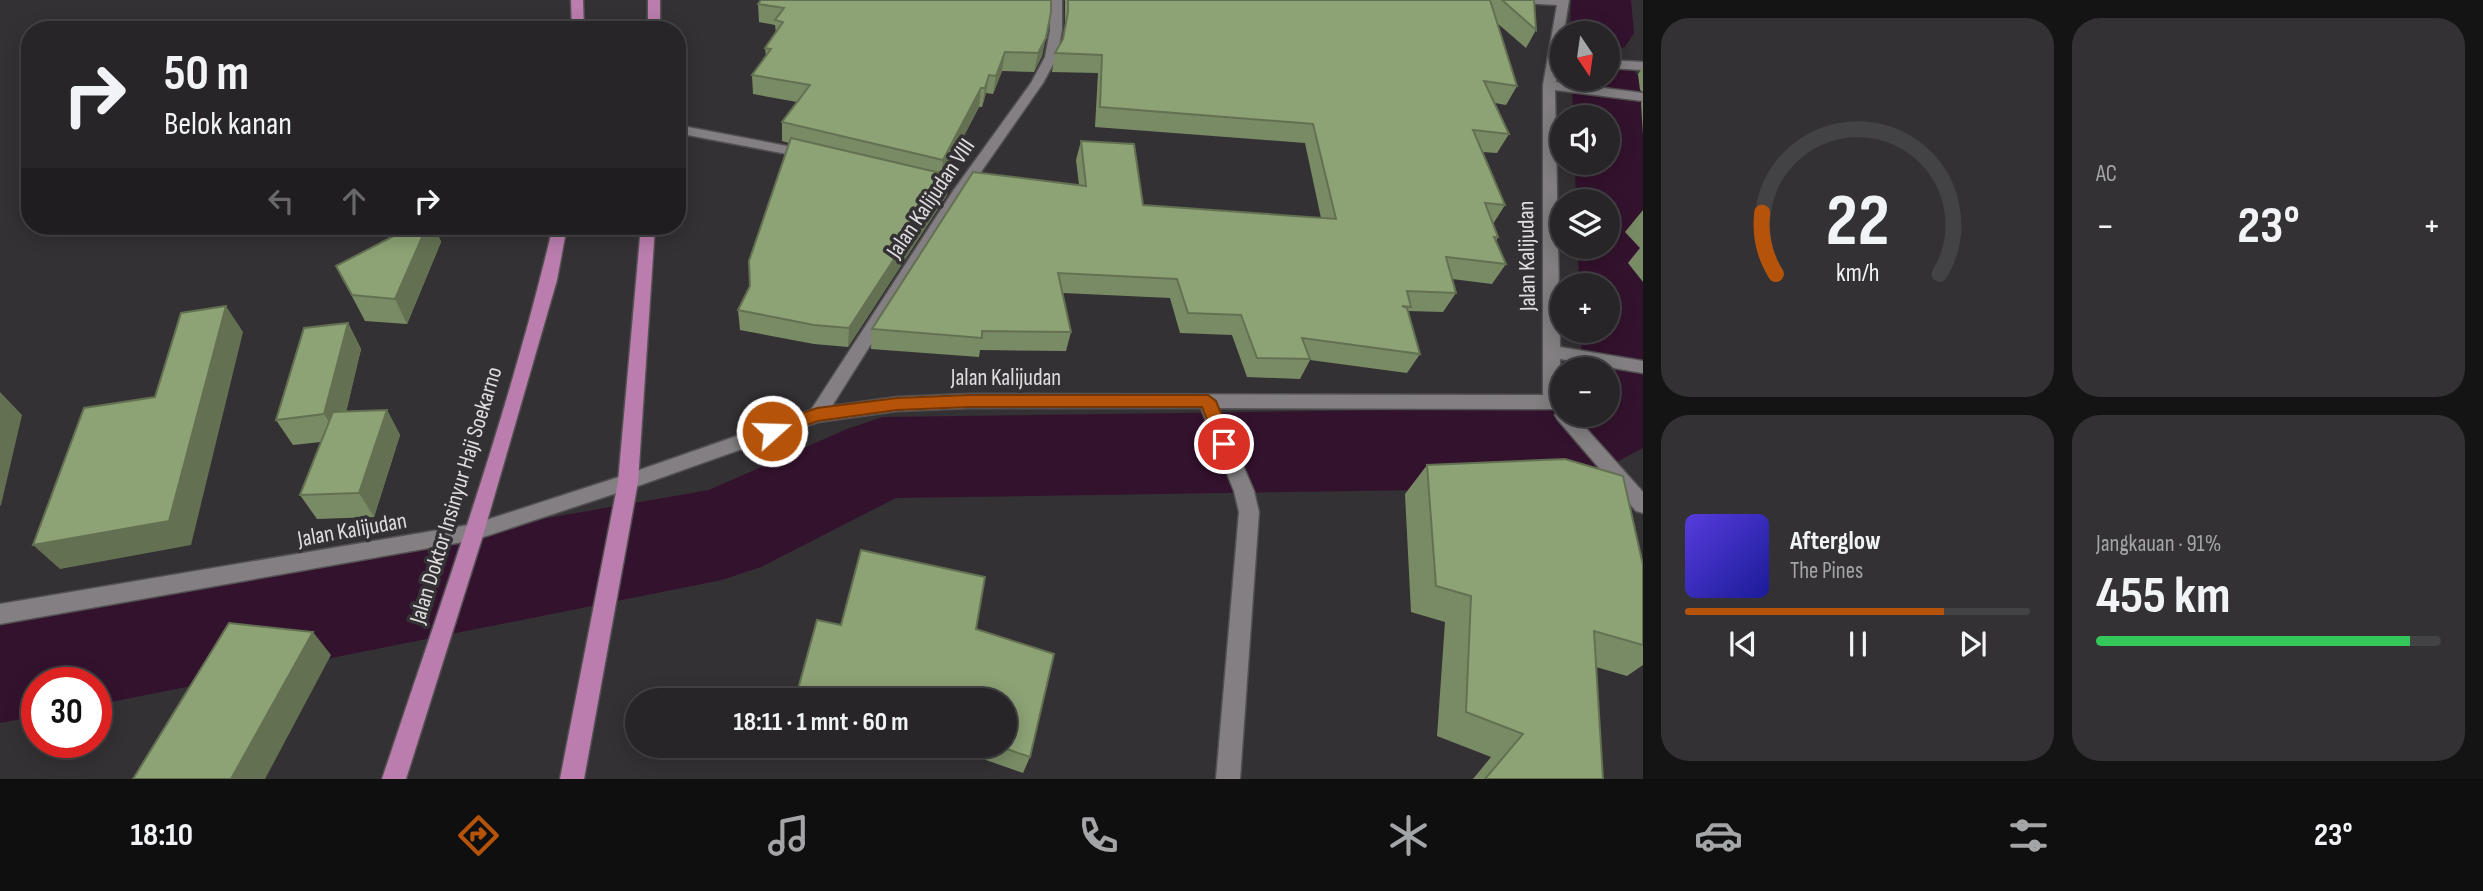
<!DOCTYPE html>
<html lang="id">
<head>
<meta charset="utf-8">
<style>
	body { margin:0; font-family:"Sofia Sans Condensed",sans-serif; background:#333133; color:#f1f3f6; height:100vh; display:flex; flex-direction:column; font-size:26px; white-space:nowrap }
	* { box-sizing:border-box; margin:0 }
	p { font-size:23px; color:#a4a5a7 }
	.icon { flex:none; width:38px; height:38px; fill:none; stroke:currentColor; stroke-width:2; stroke-linecap:round; stroke-linejoin:round }
	.map { position:relative; flex:1; overflow:hidden }
	.panel { display:flex; flex-direction:column; gap:18px; padding:18px; background:#151415; width:840px }
	.panel>* { flex:none }
	.top-card { position:absolute; left:21px; top:21px; width:665px; height:214px; border-radius:28px; box-shadow:0 4px 18px #0003,0 0 0 2px #434244; background:#272527; color:#f1f3f6; overflow:hidden }
	.needle { width:46px; rotate:167deg }
	.controls { position:absolute; left:1550px; top:21px; display:grid; gap:14px }
	.controls a { display:grid; place-items:center; width:70px; height:70px; border-radius:50%; background:#272527; box-shadow:0 4px 18px #0003,0 0 0 2px #434244; font-size:35px }
	.speed { position:absolute; left:21px; top:667px; display:flex; gap:14px; font-size:35px; font-weight:700; text-align:center }
	.speed>* { display:grid; place-content:center; width:91px; height:91px; border-radius:50%; background:#272527; box-shadow:0 4px 18px #0003,0 0 0 2px #434244; line-height:1 }
	.speed .limit { border:10px solid #d22; background:#fff; color:#111 }
	.pin { position:absolute; display:grid; place-items:center; width:60px; height:60px; color:#fff; margin:-30px; border:4px solid #fff; border-radius:50%; box-shadow:0 2px 7px #0007 }
	.me { position:absolute; width:77px; margin:-38px; rotate:70deg; stroke-linejoin:round; filter:drop-shadow(0 0 5px #0008) }
	.turn { display:flex; align-items:center; gap:24px; height:147px; padding:0 28px; font-size:32px }
	.turn .icon { width:91px; height:91px; stroke-width:2.5 }
	.turn b { display:block; font-size:49px; line-height:60px }
	.lanes { display:flex; align-items:center; height:66px; padding:0 28px; background:#0003; justify-content:center; gap:35px; direction:ltr }
	.lanes .off { opacity:.35 }
	.big { font-size:52px; font-weight:700; line-height:1.1 }
	.panel .widget { flex:1; display:flex; flex-direction:column; justify-content:center; gap:10px; min-width:0; padding:0 24px; border-radius:28px; background:#333133 }
	.panel .dial { align-items:center; gap:0 }
	.dial svg { height:182px; overflow:visible; fill:none; stroke:#434244; stroke-width:7; stroke-linecap:round; text-anchor:middle }
	.dial text { fill:#f1f3f6; stroke:none }
	.song { display:flex; align-items:center; gap:21px }
	.cover { width:84px; height:84px; border-radius:10px; background:linear-gradient(135deg,hsl(250 70% 55%),hsl(240 70% 35%)) }
	.played { height:7px; border-radius:4px; background:linear-gradient(90deg,#b45309 75%,#434244 75%) }
	.keys { display:flex; justify-content:space-around; direction:ltr }
	.heat { display:flex; justify-content:space-between; align-items:center; font-size:38px; direction:ltr }
	.charge { height:10px; border-radius:5px; background:linear-gradient(90deg,#34c759 91%,#434244 0) }
	.panel .tiles { flex:1; display:grid; gap:18px; grid-template-columns:repeat(2,1fr) }
	.trip { position:absolute; left:625px; top:688px; width:392px; height:70px; border-radius:35px; background:#272527; box-shadow:0 4px 18px #0003,0 0 0 2px #434244; font-weight:700; line-height:70px; text-align:center }
	.tab-bar { display:flex; height:112px; justify-content:space-around; align-items:center; background:#100f10; color:#a4a5a7 }
	.tab-bar .icon { width:49px; height:49px }
	.tab-bar .on { color:#b45309 }
	.tab-bar b { font-size:32px; color:#f1f3f6 }
	main { display:flex; flex:1; min-height:0 }
	.map>svg:first-child { display:block }
	.lines { fill:none; stroke-linecap:round; stroke-linejoin:round }
	.river { fill:#33122d; fill-rule:evenodd }
	.minor-casing { stroke:#535052; stroke-width:3 }
	.major-casing { stroke:#535052; stroke-width:3 }
	.minor { fill:#837f82; fill-rule:evenodd }
	.major { fill:#ba7dad; fill-rule:evenodd }
	.wall { fill:#798b65 }
	.shaded-wall { fill:#637152 }
	.building { fill:#8da275; stroke:#637152; stroke-width:2 }
	.route { fill:#b45309; stroke:#753606; stroke-width:2 }
	.labels { text-anchor:middle; stroke-width:7; stroke-linejoin:round; paint-order:stroke }
	.street-label { font-size:23px; fill:#e0dddf; stroke:#343134 }
</style>
</head>
<body>
<main>
<div class="map">
<svg width="1643" height="779" viewBox="0 0 1643 779">
	<rect width="100%" height="100%" fill="#343134"/>
	<g class="lines">
		<g class="river">
			<path d="M 1571,0 L 1631,0 L 1634,33 L 1625,47 L 1608,51 L 1608,33 L 1570,33 Z"/>
			<path d="M 1608,59 L 1630,65 L 1640,79 L 1643,104 L 1643,448 L 1590,476 L 1554,488 L 896,498 L 761,567 L 722,580 L 96,705 L 96,682 L 37,682 L 37,716 L 0,723 L 0,609 L 218,575 L 709,490 L 847,429 L 883,417 L 1543,408 L 1563,399 L 1563,415 L 1608,415 L 1608,369 L 1582,369 L 1581,331 L 1608,331 L 1608,285 L 1579,285 L 1578,247 L 1608,247 L 1608,201 L 1576,201 L 1575,163 L 1608,163 L 1608,117 L 1573,117 L 1572,79 L 1608,79 Z"/>
		</g>
		<g class="minor-casing">
			<g id="minor">
				<path d="M 1050,0 L 1062,0 L 1062,30 L 1057,57 L 1043,83 L 967,192 L 832,406 L 897,397 L 969,394 L 1543,395 L 1543,85 L 1557,5 L 1524,3 L 1518,0 L 1569,0 L 1556,82 L 1643,93 L 1643,101 L 1555,90 L 1560,347 L 1643,361 L 1643,373 L 1560,359 L 1561,402 L 1558,407 L 1552,409 L 1218,408 L 1254,491 L 1259,512 L 1240,779 L 1216,779 L 1239,512 L 1234,491 L 1201,408 L 969,408 L 897,411 L 818,422 L 635,487 L 474,540 L 0,624 L 0,604 L 474,524 L 625,475 L 811,410 L 953,191 L 1031,83 L 1045,57 L 1050,30 Z"/>
				<path d="M 1608,60 L 1643,62 L 1643,70 L 1608,68 Z"/>
				<path d="M 677,125 L 808,150 L 815,154 L 808,158 L 677,133 Z"/>
				<path d="M 1563,409 L 1563,415 L 1574,415 L 1643,492 L 1643,513 L 1636,511 L 1558,420 L 1555,415 Z"/>
			</g>
		</g>
		<g class="major-casing">
			<g id="major">
				<path d="M 571,0 L 583,0 L 584,30 L 572,30 Z"/>
				<rect x="648" y="0" width="12" height="30"/>
				<path d="M 553,226 L 567,226 L 557,280 L 484,532 L 406,779 L 382,779 C 443,596 509,413 553,226 Z"/>
				<path d="M 641,226 L 655,226 L 638,482 L 584,779 L 560,779 L 618,482 Z"/>
			</g>
		</g>
		<use href="#minor" class="minor"/>
		<use href="#major" class="major"/>
	</g>
	<g class="wall">
		<path d="M 1051,0 L 1042,56 L 1034,72 L 1002,71 L 993,94 L 986,93 L 982,107 L 979,107 L 944,174 L 949,175 L 947,195 L 848,347 L 814,344 L 740,330 L 738,310 L 750,286 L 789,143 L 782,141 L 782,122 L 797,102 L 753,94 L 752,75 L 766,56 L 765,48 L 776,33 L 775,25 L 759,22 L 758,4 Z"/>
		<path d="M 1065,0 L 1534,0 L 1536,30 L 1526,48 L 1497,23 L 1517,86 L 1506,105 L 1495,103 L 1509,134 L 1497,153 L 1482,152 L 1505,205 L 1493,224 L 1498,237 L 1496,241 L 1506,264 L 1492,284 L 1452,279 L 1456,293 L 1443,312 L 1408,311 L 1420,354 L 1407,373 L 1310,360 L 1300,379 L 1247,377 L 1232,335 L 1180,333 L 1170,298 L 1063,293 L 1071,332 L 1066,351 L 980,350 L 979,357 L 871,349 L 872,329 L 1079,185 L 1076,160 L 1081,141 L 1143,205 L 1321,218 L 1305,143 L 1095,127 L 1098,73 L 1052,72 L 1055,53 L 1063,40 L 1065,30 Z"/>
		<path d="M 1643,67 L 1643,92 L 1640,90 L 1638,74 Z"/>
		<path d="M 1643,100 L 1643,135 L 1641,103 Z"/>
		<path d="M 1643,210 L 1643,282 L 1628,263 L 1640,248 L 1625,232 Z"/>
		<path d="M 413,226 L 434,226 L 441,242 L 407,324 L 365,321 L 336,266 Z"/>
		<path d="M 348,323 L 361,349 L 346,411 L 387,410 L 400,435 L 374,517 L 317,519 L 300,495 L 321,442 L 293,445 L 276,420 Z"/>
		<path d="M 1427,465 L 1643,565 L 1643,665 L 1627,676 L 1596,667 L 1603,779 L 1473,779 L 1491,757 L 1437,736 L 1445,622 L 1411,612 L 1405,494 Z"/>
		<path d="M 841,625 L 976,629 L 1030,757 L 1023,773 L 946,746 L 1004,746 Z"/>
	</g>
	<g class="shaded-wall">
		<path d="M 1046,38 L 1042,56 L 1034,72 L 1038,53 Z"/>
		<path d="M 1005,52 L 1002,71 L 993,94 L 996,76 Z"/>
		<path d="M 989,75 L 986,93 L 982,107 L 985,88 Z"/>
		<path d="M 981,88 L 979,107 L 941,180 L 943,160 Z"/>
		<path d="M 949,175 L 947,195 L 848,347 L 849,328 Z"/>
		<path d="M 427,226 L 434,226 L 441,242 L 407,324 L 395,299 Z"/>
		<path d="M 226,306 L 243,332 L 191,545 L 60,569 L 33,545 L 169,521 Z"/>
		<path d="M 348,323 L 361,349 L 340,439 L 324,414 Z"/>
		<path d="M 0,392 L 22,415 L 1,505 L 0,506 Z"/>
		<path d="M 387,410 L 400,435 L 374,517 L 359,493 Z"/>
		<path d="M 313,632 L 331,655 L 265,779 L 231,779 Z"/>
	</g>
	<g class="building">
		<path d="M 761,0 L 1051,0 L 1051,12 L 1046,38 L 1038,53 L 1005,52 L 996,76 L 989,75 L 985,88 L 981,88 L 943,160 L 782,122 L 810,85 L 752,75 L 771,49 L 765,48 L 783,22 L 775,20 L 784,8 L 758,4 Z"/>
		<path d="M 1068,0 L 1490,0 L 1517,86 L 1484,81 L 1509,134 L 1473,130 L 1505,205 L 1485,203 L 1498,237 L 1494,237 L 1506,264 L 1446,257 L 1456,293 L 1407,291 L 1411,307 L 1402,306 L 1407,308 L 1420,354 L 1302,338 L 1310,359 L 1257,358 L 1241,315 L 1188,313 L 1177,279 L 1058,273 L 1071,332 L 982,331 L 982,338 L 872,329 L 973,172 L 1086,186 L 1081,141 L 1134,144 L 1143,205 L 1336,219 L 1313,124 L 1100,107 L 1102,55 L 1055,53 L 1063,39 L 1068,12 Z"/>
		<path d="M 1502,0 L 1534,0 L 1536,30 Z"/>
		<path d="M 791,138 L 949,175 L 849,328 L 814,325 L 738,310 L 750,286 L 749,261 Z"/>
		<path d="M 413,226 L 427,226 L 395,299 L 352,295 L 336,266 Z"/>
		<path d="M 226,306 L 169,521 L 33,545 L 84,408 L 155,397 L 181,313 Z"/>
		<path d="M 348,323 L 324,414 L 276,420 L 304,328 Z"/>
		<path d="M 387,410 L 359,493 L 300,495 L 333,412 Z"/>
		<path d="M 1565,459 L 1623,476 L 1643,565 L 1643,645 L 1594,631 L 1603,779 L 1485,779 L 1523,734 L 1466,712 L 1471,596 L 1436,586 L 1427,465 Z"/>
		<path d="M 861,550 L 985,577 L 976,629 L 1054,654 L 1030,757 L 998,746 L 1004,746 L 1004,700 L 795,700 L 817,620 L 841,625 Z"/>
		<path d="M 229,623 L 313,632 L 231,779 L 133,779 Z"/>
	</g>
	<path class="route" d="M 969,395 L 1208,395 L 1216,401 L 1233,444 L 1230,449 L 1219,449 L 1202,407 L 969,407 L 897,410 L 818,421 L 772,437 L 763,431 L 766,426 L 817,408 L 897,398 Z"/>
	<g class="labels">
		<g class="street-label">
			<text transform="translate(930 198) rotate(-56)" y="8">Jalan Kalijudan VIII</text>
			<text transform="translate(1526 256) rotate(-91)" y="8">Jalan Kalijudan</text>
			<text x="1006" y="385">Jalan Kalijudan</text>
			<text transform="translate(455 495) rotate(-73)" y="8">Jalan Doktor Insinyur Haji Soekarno</text>
			<text transform="translate(352 529) rotate(-10)" y="8">Jalan Kalijudan</text>
		</g>
	</g>
</svg>
<div class="controls">
<a><svg class="needle" viewBox="-14 -14 28 28"><path d="M0-13l5 13h-10z" fill="#e53935"/><path d="M0 13l5-13h-10z" fill="#a4a5a7"/></svg></a>
<a><svg class="icon" aria-label="sound" viewBox="0 0 24 24"><path d="M4 9h4l5-4v14l-5-4H4zM17 9q2 3 0 6"/></svg></a>
<a><svg class="icon" aria-label="layers" viewBox="0 0 24 24"><path d="M12 4l9 5-9 5-9-5zM3 14l9 5 9-5"/></svg></a>
<a>+</a>
<a>−</a>
</div>
<div class="speed"><div class="limit">30</div></div>
<div class="pin" style="left:1224px;top:444px;background:#d93025"><svg class="icon" aria-label="arrive" viewBox="0 0 24 24"><path d="M6 21V4h12l-3 4 3 4H6"/></svg></div>
<svg class="me" style="left:772px;top:431px" viewBox="-20 -20 40 40"><circle r="17" fill="#b45309" stroke="#fff" stroke-width="3"/><path d="M0-11L8 9 0 5-8 9z" fill="#fff"/></svg>
<div class="trip">18:11 · 1 mnt · 60 m</div>
<div class="top-card">
<div class="turn"><svg class="icon" aria-label="right" viewBox="0 0 24 24"><path d="M7 20v-9h11M14 6l5 5-5 5"/></svg><div><b>50 m</b>Belok kanan</div></div>
<div class="lanes"><svg class="icon off" aria-label="left" viewBox="0 0 24 24"><path d="M17 20v-9H6M10 6l-5 5 5 5"/></svg><svg class="icon off" aria-label="ahead" viewBox="0 0 24 24"><path d="M12 20V5M6 11l6-6 6 6"/></svg><svg class="icon" aria-label="right" viewBox="0 0 24 24"><path d="M7 20v-9h11M14 6l5 5-5 5"/></svg></div>
</div>
</div>
<section class="panel">
<div class="tiles">
<div class="widget dial"><svg viewBox="0 0 100 80">
<path d="M14 69A42 42 0 1 1 86 69"/>
<path d="M14 69A42 42 0 0 1 8 42" stroke="#b45309"/>
<text x="50" y="56" font-size="32" font-weight="700">22</text>
<text x="50" y="72" font-size="11">km/h</text>
</svg></div>
<div class="widget"><p>AC</p>
<div class="heat"><a>−</a><b class="big">23°</b><a>+</a></div>
</div>
<div class="widget">
<div class="song"><i class="cover"></i><div><b>Afterglow</b><p>The Pines</p></div></div>
<div class="played"></div>
<div class="keys"><svg class="icon" aria-label="previous" viewBox="0 0 24 24"><path d="M18 5L8 12l10 7zM5 5v14"/></svg><svg class="icon" aria-label="pause" viewBox="0 0 24 24"><path d="M8 5v14M16 5v14"/></svg><svg class="icon" aria-label="next" viewBox="0 0 24 24"><path d="M6 5l10 7-10 7zM19 5v14"/></svg></div>
</div>
<div class="widget"><p>Jangkauan · 91%</p><b class="big">455 km</b><div class="charge"></div></div>
</div>
</section>
</main>
<nav class="tab-bar">
<b>18:10</b>
<svg class="icon on" aria-label="directions" viewBox="0 0 24 24"><path d="M12 3l9 9-9 9-9-9zM9 14v-3h6M13 9l2 2-2 2"/></svg>
<svg class="icon" aria-label="music" viewBox="0 0 24 24"><path d="M9 18V5l10-2v13"/><circle cx="6" cy="18" r="3"/><circle cx="16" cy="16" r="3"/></svg>
<svg class="icon" aria-label="phone" viewBox="0 0 24 24"><path d="M5 4h4l2 5-3 2q2 4 5 5l2-3 5 2v4C11 20 4 13 5 4z"/></svg>
<svg class="icon" aria-label="climate" viewBox="0 0 24 24"><path d="M12 3v18M4 7l16 10M4 17L20 7"/></svg>
<svg class="icon" aria-label="car" viewBox="0 0 24 24"><path d="M5 17H2v-5l4-1 3-4h7l3 4 3 1v5h-3M9 17h6M6 11h13"/><circle cx="7" cy="17" r="2"/><circle cx="17" cy="17" r="2"/></svg>
<svg class="icon" aria-label="filters" viewBox="0 0 24 24"><path d="M4 7h16M4 17h16"/><circle cx="9" cy="7" r="2"/><circle cx="15" cy="17" r="2"/></svg>
<b>23°</b>
</nav>
</body>
</html>
